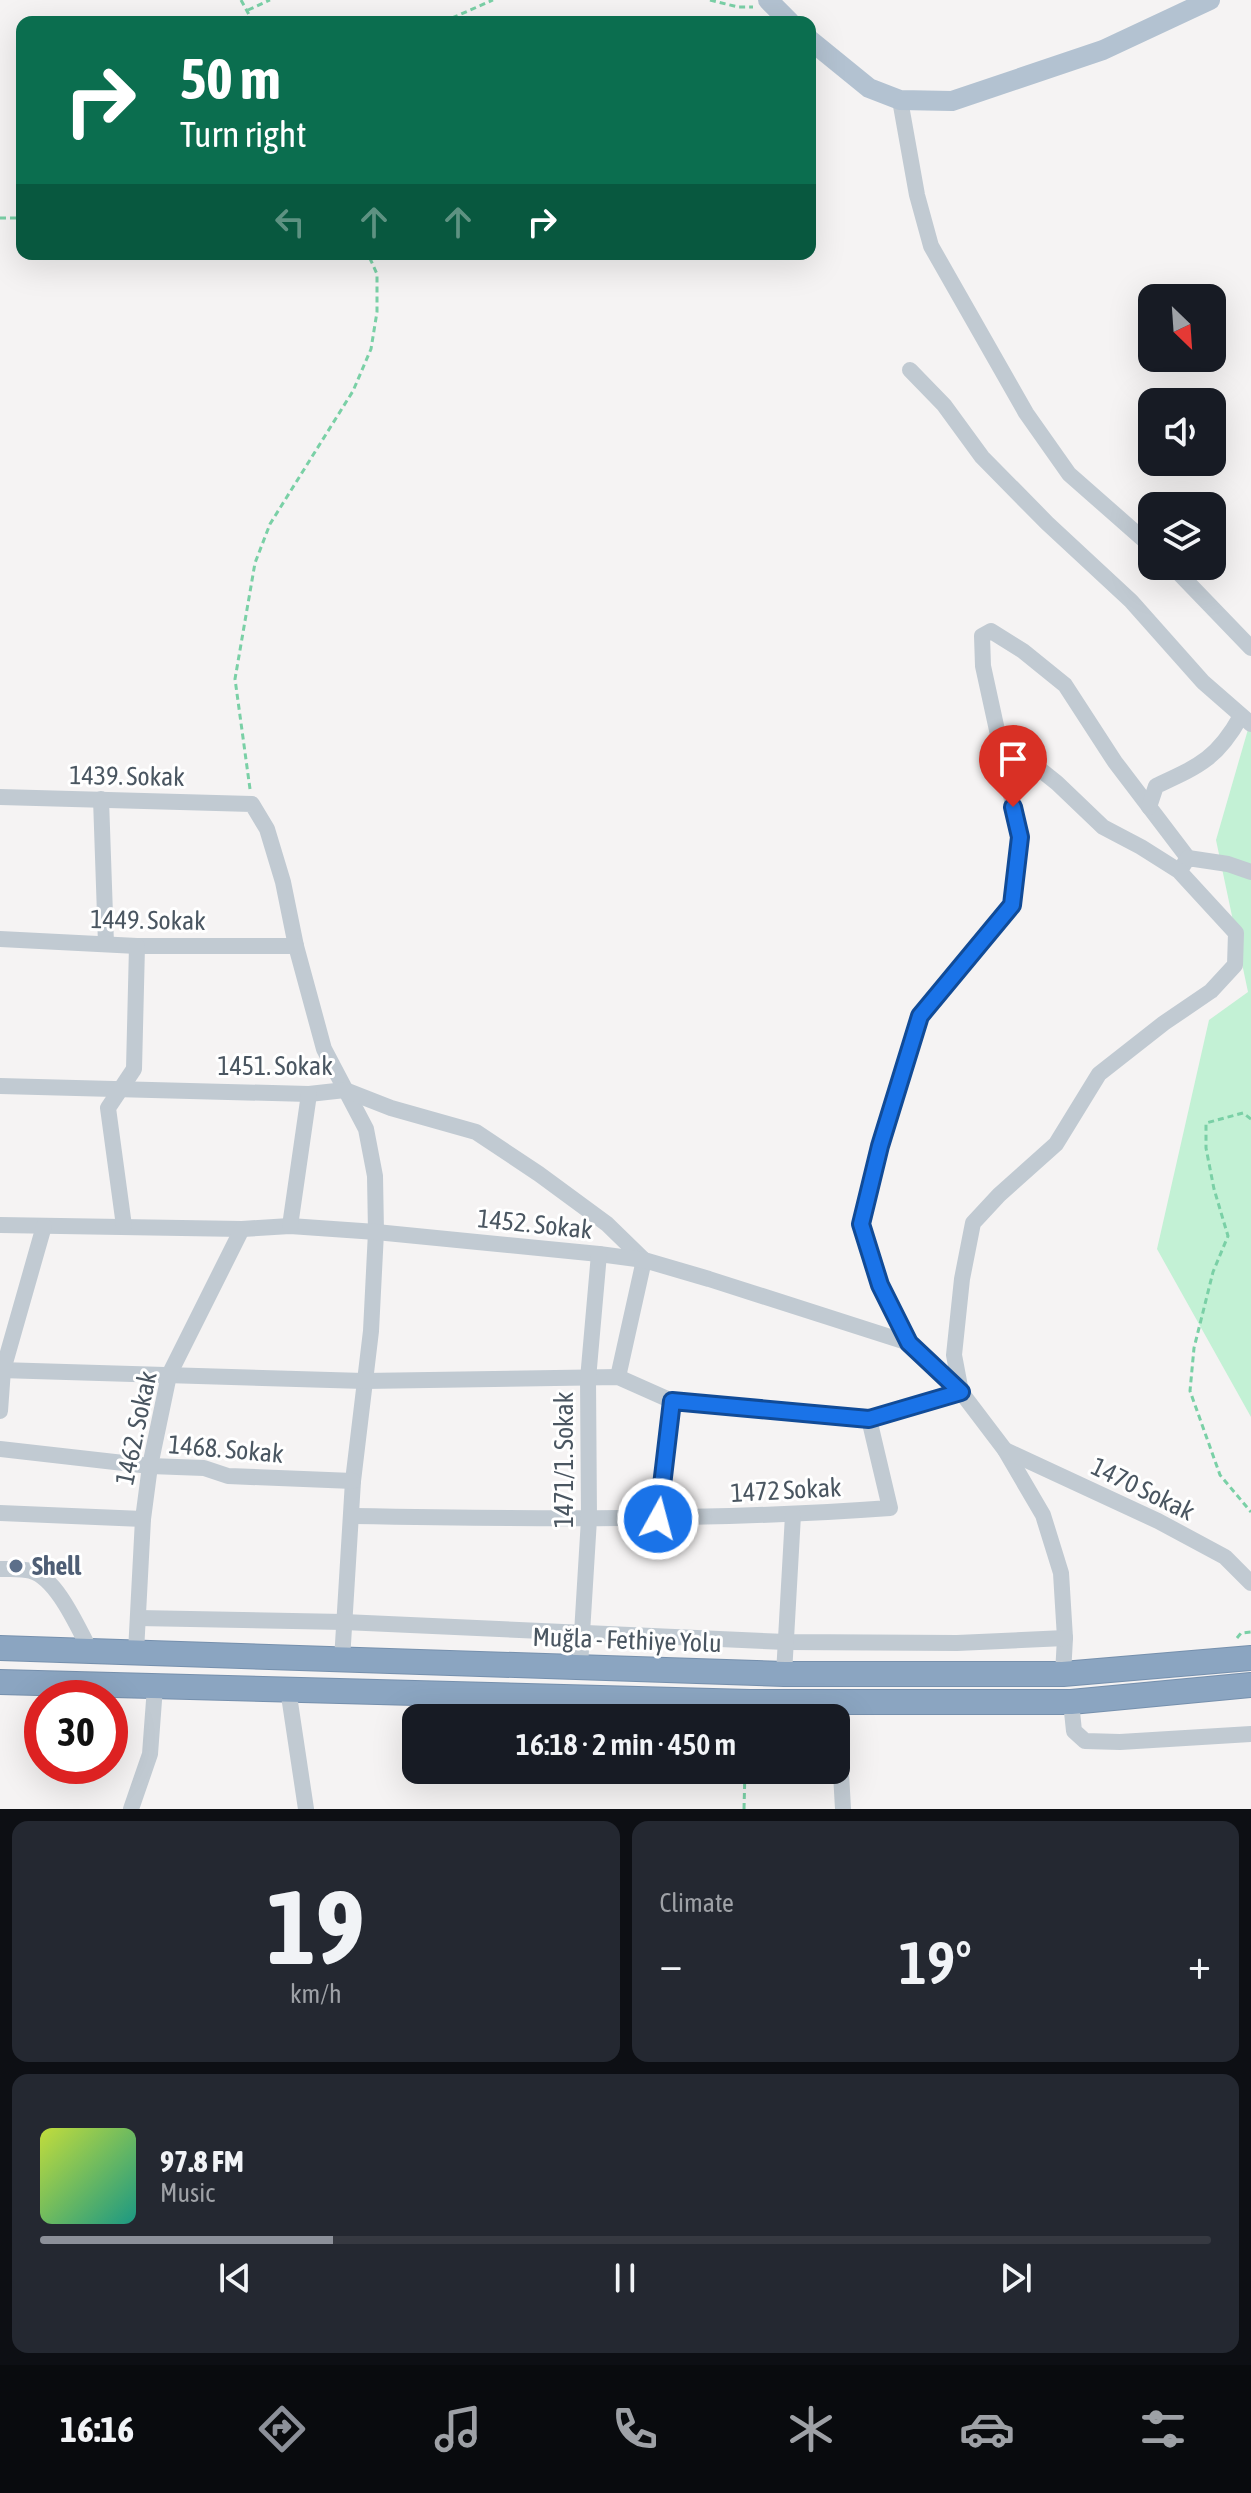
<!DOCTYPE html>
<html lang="en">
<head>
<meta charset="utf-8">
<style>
	body { margin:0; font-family:"Asap Condensed",sans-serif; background:#242831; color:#f1f3f6; height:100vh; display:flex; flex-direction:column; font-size:30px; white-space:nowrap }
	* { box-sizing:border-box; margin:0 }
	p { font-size:26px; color:#9ea1a6 }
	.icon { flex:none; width:44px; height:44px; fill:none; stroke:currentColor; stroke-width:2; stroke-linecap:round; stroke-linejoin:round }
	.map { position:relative; height:1809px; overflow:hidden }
	.details { display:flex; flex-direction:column; gap:12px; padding:12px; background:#0d0f14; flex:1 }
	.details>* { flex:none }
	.hud { position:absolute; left:16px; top:16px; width:800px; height:244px; border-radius:16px; box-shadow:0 8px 32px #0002; background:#0b6e4f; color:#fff; overflow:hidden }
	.needle { width:52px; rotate:155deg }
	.tools { position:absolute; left:1138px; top:284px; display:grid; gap:16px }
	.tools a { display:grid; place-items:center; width:88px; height:88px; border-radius:16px; background:#171b24; box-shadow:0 8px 32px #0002; font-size:40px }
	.speed { position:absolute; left:24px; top:1680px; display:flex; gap:16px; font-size:40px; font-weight:700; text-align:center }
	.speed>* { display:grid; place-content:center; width:104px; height:104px; border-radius:50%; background:#171b24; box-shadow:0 8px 32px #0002; line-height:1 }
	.speed .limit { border:12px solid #d22; background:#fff; color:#111 }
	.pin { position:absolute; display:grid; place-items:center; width:68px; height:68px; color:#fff; margin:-82px -34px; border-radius:50% 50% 50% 0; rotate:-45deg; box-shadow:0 0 8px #0007 }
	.pin .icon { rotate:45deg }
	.me { position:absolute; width:88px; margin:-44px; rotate:7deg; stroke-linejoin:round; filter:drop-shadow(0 0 6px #0008) }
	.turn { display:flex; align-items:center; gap:28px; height:168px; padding:0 32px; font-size:36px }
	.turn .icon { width:104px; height:104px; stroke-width:2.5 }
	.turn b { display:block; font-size:56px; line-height:68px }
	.lanes { display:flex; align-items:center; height:76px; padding:0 32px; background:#0003; justify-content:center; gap:40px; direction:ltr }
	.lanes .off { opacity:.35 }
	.big { font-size:60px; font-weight:600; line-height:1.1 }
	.details .tile { flex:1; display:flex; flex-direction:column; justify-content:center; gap:12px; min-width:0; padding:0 28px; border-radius:16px; background:#242831 }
	.details .dial { align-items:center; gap:0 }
	.dial b { font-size:104px; line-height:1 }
	.song { display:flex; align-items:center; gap:24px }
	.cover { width:96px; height:96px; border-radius:12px; background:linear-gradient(135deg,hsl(70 70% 55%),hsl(170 70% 35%)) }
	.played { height:8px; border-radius:4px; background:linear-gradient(90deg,#8c9099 25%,#363941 25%) }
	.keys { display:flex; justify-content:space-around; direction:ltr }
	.heat { display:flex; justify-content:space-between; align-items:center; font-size:44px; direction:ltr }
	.details .tiles { flex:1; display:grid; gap:12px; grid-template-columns:1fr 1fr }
	.tile:last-child { grid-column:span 2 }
	.trip { position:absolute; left:402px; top:1704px; width:448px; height:80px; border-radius:16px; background:#171b24; box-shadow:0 8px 32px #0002; font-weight:600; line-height:80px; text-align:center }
	.tabs { display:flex; height:128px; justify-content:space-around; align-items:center; background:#090b0e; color:#9ea1a6 }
	.tabs .icon { width:56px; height:56px }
	.tabs .current { color:#8c9099 }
	.tabs b { font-size:36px; color:#f1f3f6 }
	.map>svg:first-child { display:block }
	.green { fill:#c3f1d5 }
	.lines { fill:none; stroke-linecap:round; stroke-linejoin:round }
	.highway-casing { stroke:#7690ad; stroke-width:26 }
	.path { stroke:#7ad0a6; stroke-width:3; stroke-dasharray:6 4; stroke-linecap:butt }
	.minor { stroke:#c1cad2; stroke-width:16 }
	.major { stroke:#b3c2d1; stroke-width:20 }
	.highway { stroke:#8ba5c1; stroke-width:24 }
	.route-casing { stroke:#114b97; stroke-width:20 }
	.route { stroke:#1a73e8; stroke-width:14 }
	.service-dot { fill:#5c6f8a; stroke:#fff; stroke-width:3 }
	.labels { text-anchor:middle; stroke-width:6; stroke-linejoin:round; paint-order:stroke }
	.street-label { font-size:26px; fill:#4a5661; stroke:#fff }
	.service-label { font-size:26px; font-weight:bold; fill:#4e5e75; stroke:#fff; text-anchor:start }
</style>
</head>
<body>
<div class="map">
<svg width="1251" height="1809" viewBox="0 0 1251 1809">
	<rect width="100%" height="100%" fill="#f5f3f3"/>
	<path class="green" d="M 1251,719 L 1251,1417 L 1157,1249 L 1209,1020 L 1248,992 L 1216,840 Z"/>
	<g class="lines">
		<g class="highway-casing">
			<g id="highway">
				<path d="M 0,1648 L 784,1674 L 1063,1674 L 1251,1658"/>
				<path d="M 0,1682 L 750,1702 L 1071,1702 L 1251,1685"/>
			</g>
		</g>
		<g class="path">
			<path d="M 241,0 L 253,22"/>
			<path d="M 710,0 L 738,7 L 753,7"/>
			<path d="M 248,10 L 270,0"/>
			<path d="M 443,22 L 493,0"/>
			<path d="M 0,218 L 22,218"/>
			<path d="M 250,789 L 235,679 L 255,563 L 270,524 L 353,391 L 371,349 L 377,312 L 377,274 L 368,254"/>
			<path d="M 1251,1119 L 1243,1113 L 1206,1123 L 1206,1148 L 1214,1189 L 1228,1236 L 1213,1272 L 1194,1348 L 1190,1391 L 1220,1475 L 1251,1512"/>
			<path d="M 1237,1638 L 1241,1633 L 1251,1632"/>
			<path d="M 744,1809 L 745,1770"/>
		</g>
		<g class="minor">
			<path d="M 900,100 L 917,195 L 931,246 L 1026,413 L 1069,474 L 1152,547"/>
			<path d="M 910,370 L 944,405 L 982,457 L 1047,523 L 1131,601 L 1203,682 L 1251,724"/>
			<path d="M 1172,566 L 1251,648"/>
			<path d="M 1007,776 L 983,666 L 982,636 L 991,631 L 1023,651 L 1065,685 L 1115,762 L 1188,858"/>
			<path d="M 0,797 L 252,804 L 267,829 L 283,882 L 296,946 L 324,1049 L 366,1129 L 375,1176 L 376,1232 L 371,1331 L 353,1481 L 342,1660"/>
			<path d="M 101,799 L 106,944"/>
			<path d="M 1149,807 L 1156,786 C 1199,766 1217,759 1241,716"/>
			<path d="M 1182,867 L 1188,858 L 1228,864 L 1251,872"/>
			<path d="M 0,939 L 137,946 L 296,946"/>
			<path d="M 0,1086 L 309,1094 L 345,1090 L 391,1108 L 476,1132 L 539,1174 L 607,1224 L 644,1260 L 618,1377"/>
			<path d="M 0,1225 L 242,1229 L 290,1226 L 376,1232 L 599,1254 L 644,1260 L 709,1279 L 909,1343 L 961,1392 L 1005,1450 L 1043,1515 L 1061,1573 L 1065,1638 L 1063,1674"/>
			<path d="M 124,1226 L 108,1108 L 134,1069 L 137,946"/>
			<path d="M 290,1226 L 309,1094"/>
			<path d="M 0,1370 L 364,1381 L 618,1377 L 672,1401 L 869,1419 L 961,1392 L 954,1355 L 962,1279 L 973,1223 L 999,1195 L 1056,1144 L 1099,1074 L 1164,1023 L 1211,991 L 1235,965 L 1236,933 L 1179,871 L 1141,847 L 1103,827 L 1057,783 L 1022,755 L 1013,759 L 1007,777 L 1020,837 L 1012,905 L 920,1016 L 880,1146 L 861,1224 L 880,1285 L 909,1343"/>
			<path d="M 0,1411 L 3,1370 L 44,1226"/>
			<path d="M 0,1449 L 150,1466 L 204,1468 L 228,1476 L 353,1481"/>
			<path d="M 1005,1450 L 1158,1521 L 1225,1557 L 1251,1583"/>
			<path d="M 0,1513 L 143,1519"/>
			<path d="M 352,1516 C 531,1519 710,1521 890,1508 L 869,1419"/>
			<path d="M 658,1519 L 672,1401"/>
			<path d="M 0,1569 C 10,1569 22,1568 31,1571 C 57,1578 78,1628 90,1650"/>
			<path d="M 138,1618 L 344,1622 L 786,1642 L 957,1643 L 1065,1638"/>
			<path d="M 136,1652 L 143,1519 L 150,1466 L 169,1375 L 242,1229"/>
			<path d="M 580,1666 L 589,1519 L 588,1379 L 599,1254"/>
			<path d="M 784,1674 L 793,1515"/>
			<path d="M 288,1689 L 306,1809"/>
			<path d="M 837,1702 L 843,1809"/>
			<path d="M 1071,1702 L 1074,1731 L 1085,1741 L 1120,1742 L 1251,1734"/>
			<path d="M 131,1809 L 150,1754 L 155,1687"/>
		</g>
		<g class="major">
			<path d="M 768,0 L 790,22"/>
			<path d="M 810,40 L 869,88 L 900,100 L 952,101 L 1103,50 L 1210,0"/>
		</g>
		<use href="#highway" class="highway"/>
	</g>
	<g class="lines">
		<g class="route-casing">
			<path id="route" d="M 658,1519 L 672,1401 L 869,1419 L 961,1392 L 909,1343 L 880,1285 L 861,1224 L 880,1146 L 920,1016 L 1012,905 L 1020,837 L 1013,807"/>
		</g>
		<use href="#route" class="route"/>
	</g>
	<circle class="service-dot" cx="16" cy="1566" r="8"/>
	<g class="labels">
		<g class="street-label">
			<text transform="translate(127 776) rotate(1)" y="9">1439. Sokak</text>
			<text transform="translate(148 920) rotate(1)" y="9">1449. Sokak</text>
			<text x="275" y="1075">1451. Sokak</text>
			<text transform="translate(535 1224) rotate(6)" y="9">1452. Sokak</text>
			<text transform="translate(136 1428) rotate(-78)" y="9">1462. Sokak</text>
			<text transform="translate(226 1449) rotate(5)" y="9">1468. Sokak</text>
			<text transform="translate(564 1460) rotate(-90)" y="9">1471/1. Sokak</text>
			<text transform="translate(1143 1489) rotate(26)" y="9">1470 Sokak</text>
			<text transform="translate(786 1490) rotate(-3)" y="9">1472 Sokak</text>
			<text transform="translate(627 1640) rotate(2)" y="9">Muğla - Fethiye Yolu</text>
		</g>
		<g class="service-label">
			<text x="32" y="1575">Shell</text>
		</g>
	</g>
</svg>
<div class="tools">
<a><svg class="needle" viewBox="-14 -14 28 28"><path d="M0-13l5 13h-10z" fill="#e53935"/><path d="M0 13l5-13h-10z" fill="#9ea1a6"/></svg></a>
<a><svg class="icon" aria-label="sound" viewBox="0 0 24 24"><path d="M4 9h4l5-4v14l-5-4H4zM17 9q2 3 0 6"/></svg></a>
<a><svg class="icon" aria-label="layers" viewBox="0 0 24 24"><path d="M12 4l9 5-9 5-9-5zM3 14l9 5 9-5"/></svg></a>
</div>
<div class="speed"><div class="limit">30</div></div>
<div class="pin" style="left:1013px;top:807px;background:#d93025"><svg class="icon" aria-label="arrive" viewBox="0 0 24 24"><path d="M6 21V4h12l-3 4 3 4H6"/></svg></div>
<svg class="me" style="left:658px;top:1519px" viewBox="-20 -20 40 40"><circle r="17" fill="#1a73e8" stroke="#fff" stroke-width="3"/><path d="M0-11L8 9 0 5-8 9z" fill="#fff"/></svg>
<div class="trip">16:18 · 2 min · 450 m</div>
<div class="hud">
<div class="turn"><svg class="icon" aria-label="right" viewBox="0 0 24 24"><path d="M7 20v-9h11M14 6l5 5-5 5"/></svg><div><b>50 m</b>Turn right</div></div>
<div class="lanes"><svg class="icon off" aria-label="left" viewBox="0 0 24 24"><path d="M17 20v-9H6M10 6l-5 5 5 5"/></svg><svg class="icon off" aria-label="ahead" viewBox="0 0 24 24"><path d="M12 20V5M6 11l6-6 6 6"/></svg><svg class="icon off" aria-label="ahead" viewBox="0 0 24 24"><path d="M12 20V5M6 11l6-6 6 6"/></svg><svg class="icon" aria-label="right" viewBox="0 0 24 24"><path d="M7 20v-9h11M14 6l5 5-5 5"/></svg></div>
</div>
</div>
<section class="details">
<div class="tiles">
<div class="tile dial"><b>19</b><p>km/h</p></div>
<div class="tile"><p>Climate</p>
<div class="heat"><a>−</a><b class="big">19°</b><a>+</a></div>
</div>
<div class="tile">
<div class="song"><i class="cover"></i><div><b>97.8 FM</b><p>Music</p></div></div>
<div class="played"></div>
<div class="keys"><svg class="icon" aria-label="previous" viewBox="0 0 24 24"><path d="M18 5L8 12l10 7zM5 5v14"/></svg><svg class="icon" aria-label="pause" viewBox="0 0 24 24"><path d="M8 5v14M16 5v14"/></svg><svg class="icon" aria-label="next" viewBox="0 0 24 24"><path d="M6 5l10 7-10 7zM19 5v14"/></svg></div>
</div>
</div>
</section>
<nav class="tabs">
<b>16:16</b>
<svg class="icon current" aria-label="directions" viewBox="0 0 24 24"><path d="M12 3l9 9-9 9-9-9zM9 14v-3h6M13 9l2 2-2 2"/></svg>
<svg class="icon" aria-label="music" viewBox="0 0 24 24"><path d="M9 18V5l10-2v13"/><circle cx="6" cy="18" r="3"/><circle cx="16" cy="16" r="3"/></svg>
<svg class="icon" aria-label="phone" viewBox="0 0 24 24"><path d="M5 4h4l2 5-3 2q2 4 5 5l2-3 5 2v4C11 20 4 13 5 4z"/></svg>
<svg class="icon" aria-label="climate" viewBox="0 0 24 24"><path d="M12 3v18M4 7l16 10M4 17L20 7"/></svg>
<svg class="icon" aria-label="car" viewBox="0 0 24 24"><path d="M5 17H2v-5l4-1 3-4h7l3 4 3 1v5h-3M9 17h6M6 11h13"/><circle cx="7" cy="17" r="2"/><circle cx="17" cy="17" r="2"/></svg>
<svg class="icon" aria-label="filters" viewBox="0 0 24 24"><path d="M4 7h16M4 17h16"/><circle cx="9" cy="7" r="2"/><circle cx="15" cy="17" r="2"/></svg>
</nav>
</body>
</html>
